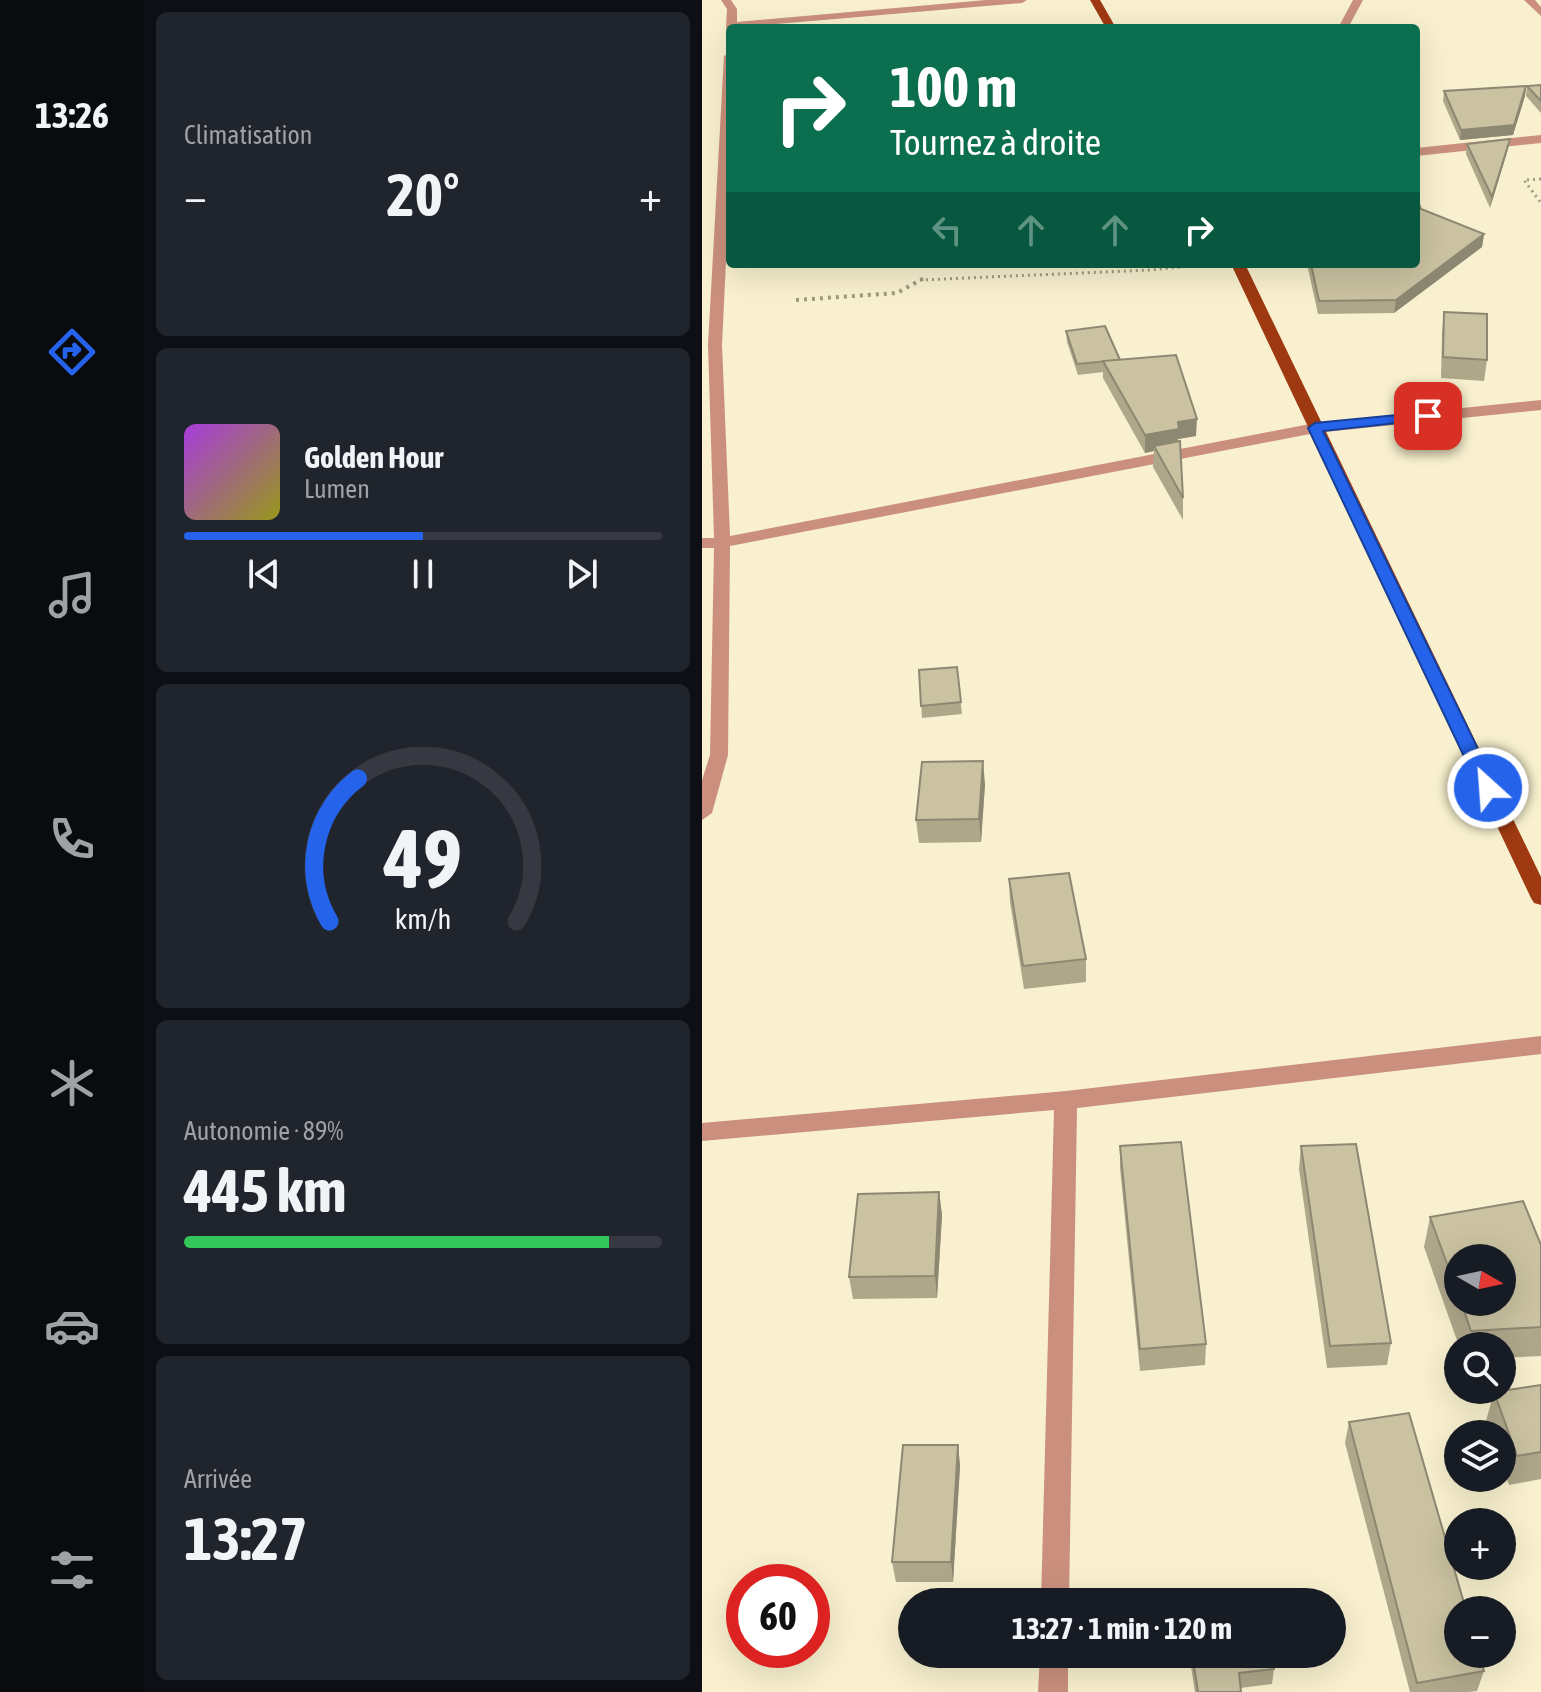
<!DOCTYPE html>
<html lang="fr">
<head>
<meta charset="utf-8">
<style>
	body { margin:0; font-family:"Asap Condensed",sans-serif; background:#20242c; color:#f1f3f6; height:100vh; display:flex; flex-direction:column; font-size:30px; white-space:nowrap }
	* { box-sizing:border-box; margin:0 }
	p { font-size:26px; color:#9ea1a6 }
	.icon { flex:none; width:44px; height:44px; fill:none; stroke:currentColor; stroke-width:2; stroke-linecap:round; stroke-linejoin:round }
	.map { position:relative; flex:1; overflow:hidden }
	.drawer { display:flex; flex-direction:column; gap:12px; padding:12px; background:#0d0f14; width:558px }
	.drawer>* { flex:none }
	.banner { position:absolute; left:24px; top:24px; width:694px; height:244px; border-radius:8px; box-shadow:0 8px 32px #0002; background:#0b6e4f; color:#fff; overflow:hidden }
	.needle { width:52px; rotate:99deg }
	.tools { position:absolute; left:742px; top:1244px; display:grid; gap:16px }
	.tools a { display:grid; place-items:center; width:72px; height:72px; border-radius:50%; background:#171b24; box-shadow:0 8px 32px #0002; font-size:40px }
	.speed { position:absolute; left:24px; top:1564px; display:flex; gap:16px; font-size:40px; font-weight:700; text-align:center }
	.speed>* { display:grid; place-content:center; width:104px; height:104px; border-radius:50%; background:#171b24; box-shadow:0 8px 32px #0002; line-height:1 }
	.speed .limit { border:12px solid #d22; background:#fff; color:#111 }
	.pin { position:absolute; display:grid; place-items:center; width:68px; height:68px; color:#fff; margin:-34px; border-radius:16px; box-shadow:0 4px 12px #0006 }
	.me { position:absolute; width:88px; margin:-44px; rotate:334deg; stroke-linejoin:round; filter:drop-shadow(0 0 6px #0008) }
	.turn { display:flex; align-items:center; gap:28px; height:168px; padding:0 32px; font-size:36px }
	.turn .icon { width:104px; height:104px; stroke-width:2.5 }
	.turn b { display:block; font-size:56px; line-height:68px }
	.lanes { display:flex; align-items:center; height:76px; padding:0 32px; background:#0003; justify-content:center; gap:40px; direction:ltr }
	.lanes .off { opacity:.35 }
	.big { font-size:60px; font-weight:700; line-height:1.1 }
	.drawer .card { flex:1; display:flex; flex-direction:column; justify-content:center; gap:12px; min-width:0; padding:0 28px; border-radius:12px; background:#20242c }
	.drawer .dial { align-items:center; gap:0 }
	.dial svg { height:208px; overflow:visible; fill:none; stroke:#363941; stroke-width:7; stroke-linecap:round; text-anchor:middle }
	.dial text { fill:#f1f3f6; stroke:none }
	.song { display:flex; align-items:center; gap:24px }
	.cover { width:96px; height:96px; border-radius:12px; background:linear-gradient(135deg,hsl(280 70% 55%),hsl(60 70% 35%)) }
	.played { height:8px; border-radius:4px; background:linear-gradient(90deg,#2563eb 50%,#363941 50%) }
	.keys { display:flex; justify-content:space-around; direction:ltr }
	.heat { display:flex; justify-content:space-between; align-items:center; font-size:44px; direction:ltr }
	.charge { height:12px; border-radius:6px; background:linear-gradient(90deg,#34c759 89%,#363941 0) }
	.trip { position:absolute; left:196px; top:1588px; width:448px; height:80px; border-radius:40px; background:#171b24; box-shadow:0 8px 32px #0002; font-weight:700; line-height:80px; text-align:center }
	main { display:flex; flex:1; min-height:0 }
	.tab-bar { display:flex; flex-direction:column; width:144px; justify-content:space-around; align-items:center; background:#090b0e; color:#9ea1a6 }
	.tab-bar .icon { width:56px; height:56px }
	.tab-bar .selected { color:#2563eb }
	.tab-bar b { font-size:36px; color:#f1f3f6 }
	.map>svg:first-child { display:block }
	.lines { fill:none; stroke-linecap:round; stroke-linejoin:round }
	.path-far1 { stroke:#a09a81; stroke-width:3; stroke-dasharray:2 4; stroke-linecap:butt }
	.path { stroke:#a09a81; stroke-width:4; stroke-dasharray:3 5; stroke-linecap:butt }
	.minor { fill:#ca907d; fill-rule:evenodd }
	.major { fill:#9e3911; fill-rule:evenodd }
	.wall { fill:#aea78a; fill-rule:evenodd }
	.shaded-wall { fill:#8d8871 }
	.building { fill:#cac2a1; stroke:#8d8871; stroke-width:2 }
	.route { fill:#2563eb; stroke:#184099; stroke-width:2 }
</style>
</head>
<body>
<main>
<nav class="tab-bar">
<b>13:26</b>
<svg class="icon selected" aria-label="directions" viewBox="0 0 24 24"><path d="M12 3l9 9-9 9-9-9zM9 14v-3h6M13 9l2 2-2 2"/></svg>
<svg class="icon" aria-label="music" viewBox="0 0 24 24"><path d="M9 18V5l10-2v13"/><circle cx="6" cy="18" r="3"/><circle cx="16" cy="16" r="3"/></svg>
<svg class="icon" aria-label="phone" viewBox="0 0 24 24"><path d="M5 4h4l2 5-3 2q2 4 5 5l2-3 5 2v4C11 20 4 13 5 4z"/></svg>
<svg class="icon" aria-label="climate" viewBox="0 0 24 24"><path d="M12 3v18M4 7l16 10M4 17L20 7"/></svg>
<svg class="icon" aria-label="car" viewBox="0 0 24 24"><path d="M5 17H2v-5l4-1 3-4h7l3 4 3 1v5h-3M9 17h6M6 11h13"/><circle cx="7" cy="17" r="2"/><circle cx="17" cy="17" r="2"/></svg>
<svg class="icon" aria-label="filters" viewBox="0 0 24 24"><path d="M4 7h16M4 17h16"/><circle cx="9" cy="7" r="2"/><circle cx="15" cy="17" r="2"/></svg>
</nav>
<section class="drawer">
<div class="card"><p>Climatisation</p>
<div class="heat"><a>−</a><b class="big">20°</b><a>+</a></div>
</div>
<div class="card">
<div class="song"><i class="cover"></i><div><b>Golden Hour</b><p>Lumen</p></div></div>
<div class="played"></div>
<div class="keys"><svg class="icon" aria-label="previous" viewBox="0 0 24 24"><path d="M18 5L8 12l10 7zM5 5v14"/></svg><svg class="icon" aria-label="pause" viewBox="0 0 24 24"><path d="M8 5v14M16 5v14"/></svg><svg class="icon" aria-label="next" viewBox="0 0 24 24"><path d="M6 5l10 7-10 7zM19 5v14"/></svg></div>
</div>
<div class="card dial"><svg viewBox="0 0 100 80">
<path d="M14 69A42 42 0 1 1 86 69"/>
<path d="M14 69A42 42 0 0 1 25 14" stroke="#2563eb"/>
<text x="50" y="56" font-size="32" font-weight="700">49</text>
<text x="50" y="72" font-size="11">km/h</text>
</svg></div>
<div class="card"><p>Autonomie · 89%</p><b class="big">445 km</b><div class="charge"></div></div>
<div class="card"><p>Arrivée</p><b class="big">13:27</b></div>
</section>
<div class="map">
<svg width="839" height="1692" viewBox="0 0 839 1692">
	<rect width="100%" height="100%" fill="#f8f0ce"/>
	<g class="lines">
		<g class="path-far1">
			<path d="M 839,179 L 822,180 L 839,203"/>
			<path d="M 218,280 L 448,270 L 508,264"/>
		</g>
		<path class="path" d="M 94,300 L 195,293 L 222,278"/>
		<g class="minor">
			<path d="M 19,0 L 29,0 L 35,9 L 35,22 L 284,0 L 325,0 L 320,3 L 28,28 L 28,31 L 24,28 L 25,9 Z"/>
			<path d="M 651,0 L 661,0 L 646,28 L 636,28 Z"/>
			<path d="M 822,0 L 833,0 L 839,7 L 839,16 Z"/>
			<path d="M 28,53 L 28,178 L 20,345 L 28,536 L 613,423 L 839,400 L 839,410 L 613,433 L 28,546 L 26,755 L 10,813 L 0,820 L 0,780 L 8,755 L 12,548 L 0,548 L 0,538 L 12,538 L 6,345 L 22,56 Z"/>
			<path d="M 839,135 L 839,143 L 714,156 L 714,148 Z"/>
			<path d="M 839,1036 L 839,1054 L 375,1108 L 367,1602 L 339,1602 L 352,1110 L 0,1141 L 0,1123 L 364,1091 Z"/>
			<path d="M 338,1654 L 366,1654 L 366,1692 L 336,1692 Z"/>
		</g>
		<g class="major">
			<path d="M 388,0 L 398,0 L 414,28 L 404,28 Z"/>
			<path d="M 529,264 L 543,264 L 839,877 L 839,905 L 832,903 L 829,898 Z"/>
		</g>
	</g>
	<g class="wall">
		<path d="M 839,85 L 839,113 L 824,96 L 825,86 Z"/>
		<path d="M 824,86 L 823,96 L 811,135 L 758,140 L 741,101 L 742,91 Z"/>
		<path d="M 765,144 L 806,149 L 788,208 L 764,154 Z"/>
		<path d="M 719,209 L 782,234 L 780,247 L 692,313 L 616,314 L 605,264 L 714,264 Z"/>
		<path d="M 742,312 L 785,360 L 782,381 L 739,378 L 740,333 Z"/>
		<path d="M 364,331 L 418,360 L 494,436 L 476,439 L 481,498 L 481,520 L 451,467 L 452,451 L 443,453 L 401,378 L 401,372 L 376,375 L 365,342 Z"/>
		<path d="M 255,667 L 260,714 L 220,718 L 217,670 Z"/>
		<path d="M 283,784 L 279,842 L 217,843 L 214,820 Z"/>
		<path d="M 307,879 L 384,959 L 384,982 L 322,989 L 308,902 Z"/>
		<path d="M 418,1146 L 504,1344 L 503,1365 L 438,1371 L 418,1168 Z"/>
		<path d="M 599,1146 L 689,1343 L 685,1365 L 625,1368 L 597,1169 Z"/>
		<path d="M 237,1192 L 240,1215 L 235,1298 L 151,1299 L 147,1277 Z"/>
		<path d="M 728,1217 L 839,1245 L 839,1356 L 800,1358 L 800,1346 L 757,1346 L 722,1247 ZM 756,1258 L 800,1302 L 756,1302 Z"/>
		<path d="M 839,1385 L 839,1479 L 807,1485 L 800,1466 L 800,1434 L 789,1434 L 784,1421 L 792,1392 Z"/>
		<path d="M 647,1422 L 782,1671 L 775,1691 L 767,1692 L 708,1692 L 643,1443 Z"/>
		<path d="M 256,1445 L 258,1466 L 251,1582 L 194,1582 L 190,1562 Z"/>
		<path d="M 487,1654 L 569,1654 L 572,1669 L 570,1684 L 538,1688 L 539,1692 L 493,1692 Z"/>
	</g>
	<g class="shaded-wall">
		<path d="M 824,86 L 823,96 L 811,135 L 758,140 L 759,130 Z"/>
		<path d="M 808,139 L 806,149 L 788,208 L 790,197 Z"/>
		<path d="M 782,234 L 780,247 L 692,313 L 694,300 Z"/>
		<path d="M 495,419 L 494,436 L 476,439 L 476,446 L 452,446 L 452,451 L 443,453 L 443,435 L 476,422 Z"/>
		<path d="M 281,761 L 283,784 L 279,842 L 277,819 Z"/>
		<path d="M 237,1192 L 240,1215 L 235,1298 L 233,1276 Z"/>
		<path d="M 256,1445 L 258,1466 L 251,1582 L 249,1562 Z"/>
	</g>
	<g class="building">
		<path d="M 839,85 L 839,101 L 825,86 Z"/>
		<path d="M 824,86 L 812,125 L 759,130 L 742,91 Z"/>
		<path d="M 808,139 L 790,197 L 765,144 Z"/>
		<path d="M 714,196 L 719,209 L 782,234 L 694,300 L 617,301 L 609,264 L 714,264 Z"/>
		<path d="M 742,312 L 785,314 L 785,360 L 741,357 Z"/>
		<path d="M 403,326 L 418,360 L 375,364 L 364,331 Z"/>
		<path d="M 474,355 L 495,419 L 476,422 L 477,429 L 443,435 L 401,361 Z"/>
		<path d="M 478,441 L 481,498 L 452,446 Z"/>
		<path d="M 255,667 L 259,702 L 219,706 L 217,670 Z"/>
		<path d="M 281,761 L 277,819 L 214,820 L 220,762 Z"/>
		<path d="M 367,873 L 384,959 L 321,966 L 307,879 Z"/>
		<path d="M 479,1142 L 504,1344 L 438,1349 L 418,1146 Z"/>
		<path d="M 654,1144 L 689,1343 L 628,1346 L 599,1146 Z"/>
		<path d="M 237,1192 L 233,1276 L 147,1277 L 156,1194 Z"/>
		<path d="M 821,1201 L 839,1245 L 839,1327 L 769,1331 L 759,1302 L 800,1302 L 800,1258 L 756,1258 L 756,1294 L 728,1217 Z"/>
		<path d="M 839,1385 L 839,1452 L 815,1456 L 792,1392 Z"/>
		<path d="M 707,1413 L 764,1610 L 756,1610 L 756,1654 L 777,1654 L 782,1671 L 715,1683 L 647,1422 Z"/>
		<path d="M 201,1445 L 256,1445 L 249,1562 L 190,1562 Z"/>
		<path d="M 490,1654 L 569,1654 L 572,1669 L 537,1673 L 539,1692 L 496,1692 Z"/>
	</g>
	<path class="route" d="M 726,412 L 731,413 L 731,419 L 621,431 L 795,788 L 786,794 L 777,788 L 606,428 L 613,423 Z"/>
</svg>
<div class="tools">
<a><svg class="needle" viewBox="-14 -14 28 28"><path d="M0-13l5 13h-10z" fill="#e53935"/><path d="M0 13l5-13h-10z" fill="#9ea1a6"/></svg></a>
<a><svg class="icon" aria-label="search" viewBox="0 0 24 24"><circle cx="10" cy="10" r="6"/><path d="M15 15l6 6"/></svg></a>
<a><svg class="icon" aria-label="layers" viewBox="0 0 24 24"><path d="M12 4l9 5-9 5-9-5zM3 14l9 5 9-5"/></svg></a>
<a>+</a>
<a>−</a>
</div>
<div class="speed"><div class="limit">60</div></div>
<div class="pin" style="left:726px;top:416px;background:#d93025"><svg class="icon" aria-label="arrive" viewBox="0 0 24 24"><path d="M6 21V4h12l-3 4 3 4H6"/></svg></div>
<svg class="me" style="left:786px;top:788px" viewBox="-20 -20 40 40"><circle r="17" fill="#2563eb" stroke="#fff" stroke-width="3"/><path d="M0-11L8 9 0 5-8 9z" fill="#fff"/></svg>
<div class="trip">13:27 · 1 min · 120 m</div>
<div class="banner">
<div class="turn"><svg class="icon" aria-label="right" viewBox="0 0 24 24"><path d="M7 20v-9h11M14 6l5 5-5 5"/></svg><div><b>100 m</b>Tournez à droite</div></div>
<div class="lanes"><svg class="icon off" aria-label="left" viewBox="0 0 24 24"><path d="M17 20v-9H6M10 6l-5 5 5 5"/></svg><svg class="icon off" aria-label="ahead" viewBox="0 0 24 24"><path d="M12 20V5M6 11l6-6 6 6"/></svg><svg class="icon off" aria-label="ahead" viewBox="0 0 24 24"><path d="M12 20V5M6 11l6-6 6 6"/></svg><svg class="icon" aria-label="right" viewBox="0 0 24 24"><path d="M7 20v-9h11M14 6l5 5-5 5"/></svg></div>
</div>
</div>
</main>
</body>
</html>
